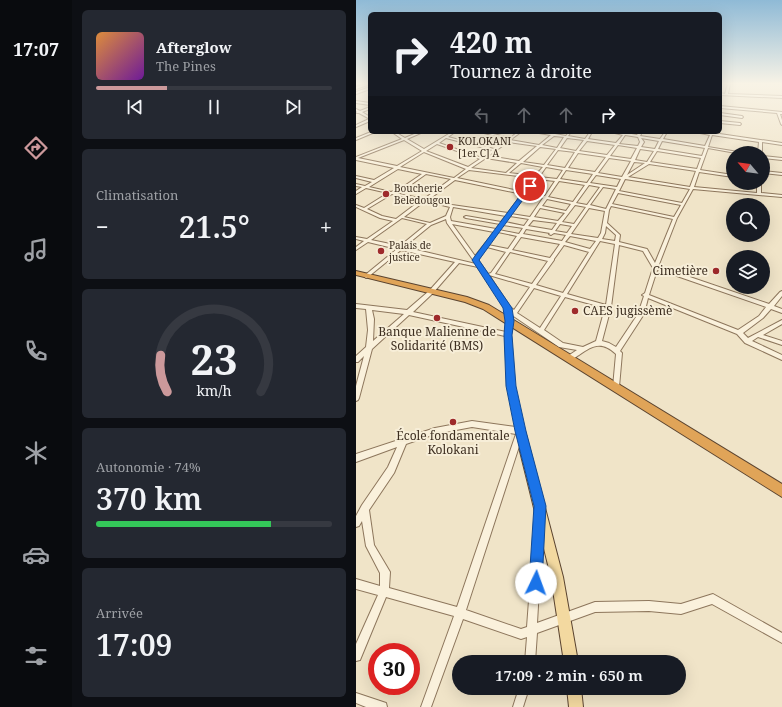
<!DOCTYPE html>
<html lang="fr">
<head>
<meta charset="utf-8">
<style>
	body { margin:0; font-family:"Noto Serif",serif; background:#242831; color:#f1f3f6; height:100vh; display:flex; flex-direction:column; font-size:15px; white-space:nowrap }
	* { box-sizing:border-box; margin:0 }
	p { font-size:13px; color:#9ea1a6 }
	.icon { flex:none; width:22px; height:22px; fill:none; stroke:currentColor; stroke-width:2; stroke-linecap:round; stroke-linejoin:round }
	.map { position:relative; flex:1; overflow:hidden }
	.panel { display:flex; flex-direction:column; gap:10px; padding:10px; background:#0d0f14; width:284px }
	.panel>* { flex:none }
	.guide { position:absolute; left:12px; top:12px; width:354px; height:122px; border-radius:6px; box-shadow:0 4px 16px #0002; background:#171b24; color:#f1f3f6; overflow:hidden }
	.needle { width:26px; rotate:299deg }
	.buttons { position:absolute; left:370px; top:146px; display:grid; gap:8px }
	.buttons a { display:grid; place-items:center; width:44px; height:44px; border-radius:50%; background:#171b24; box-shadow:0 4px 16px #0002; font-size:20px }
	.speed { position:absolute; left:12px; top:643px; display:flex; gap:8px; font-size:20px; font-weight:700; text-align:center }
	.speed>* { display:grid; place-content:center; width:52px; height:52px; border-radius:50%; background:#171b24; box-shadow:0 4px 16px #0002; line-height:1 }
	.speed .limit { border:6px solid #d22; background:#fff; color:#111 }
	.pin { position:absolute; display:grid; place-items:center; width:34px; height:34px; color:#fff; margin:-17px; border:2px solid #fff; border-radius:50%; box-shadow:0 1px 4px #0007 }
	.me { position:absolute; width:44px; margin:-22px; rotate:3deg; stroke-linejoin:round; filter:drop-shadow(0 0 3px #0008) }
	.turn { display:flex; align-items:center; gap:14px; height:84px; padding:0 16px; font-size:18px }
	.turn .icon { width:52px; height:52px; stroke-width:2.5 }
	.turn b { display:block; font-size:28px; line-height:34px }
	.lanes { display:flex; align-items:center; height:38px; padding:0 16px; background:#0003; justify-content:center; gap:20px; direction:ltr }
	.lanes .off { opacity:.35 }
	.big { font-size:30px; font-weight:600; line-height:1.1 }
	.panel .card { flex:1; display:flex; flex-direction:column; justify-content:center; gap:6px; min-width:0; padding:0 14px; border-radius:6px; background:#242831 }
	.panel .dial { align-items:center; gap:0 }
	.dial svg { height:104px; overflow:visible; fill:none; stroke:#363941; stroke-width:7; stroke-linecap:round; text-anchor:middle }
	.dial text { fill:#f1f3f6; stroke:none }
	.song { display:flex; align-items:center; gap:12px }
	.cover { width:48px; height:48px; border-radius:6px; background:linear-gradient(135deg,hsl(30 70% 55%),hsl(280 70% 35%)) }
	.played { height:4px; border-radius:2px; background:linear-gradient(90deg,#cc999b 30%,#363941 30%) }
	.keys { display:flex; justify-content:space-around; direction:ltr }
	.heat { display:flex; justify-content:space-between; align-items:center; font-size:22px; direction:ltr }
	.charge { height:6px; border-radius:3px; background:linear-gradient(90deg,#34c759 74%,#363941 0) }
	.trip { position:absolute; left:96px; top:655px; width:234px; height:40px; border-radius:20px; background:#171b24; box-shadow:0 4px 16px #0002; font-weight:600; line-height:40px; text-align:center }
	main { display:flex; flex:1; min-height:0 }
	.menu { display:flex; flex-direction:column; width:72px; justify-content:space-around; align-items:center; background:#090b0e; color:#9ea1a6 }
	.menu .icon { width:28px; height:28px }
	.menu .on { color:#cc999b }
	.menu b { font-size:18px; color:#f1f3f6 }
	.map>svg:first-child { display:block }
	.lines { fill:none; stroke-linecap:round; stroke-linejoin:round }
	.minor-casing { stroke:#8d765c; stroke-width:2 }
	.major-casing { stroke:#5b4430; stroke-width:2 }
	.highway-casing { stroke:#5b4430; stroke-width:2 }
	.minor { fill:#faf1dc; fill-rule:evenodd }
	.major { fill:#f3d9a0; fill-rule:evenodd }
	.highway { fill:#e0a458; fill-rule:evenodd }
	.route { fill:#1a73e8; stroke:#114b97 }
	.poi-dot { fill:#9e2a2b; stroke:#f7eed8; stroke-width:1.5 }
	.labels { text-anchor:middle; stroke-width:4; stroke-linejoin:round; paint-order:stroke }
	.far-poi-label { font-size:10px; fill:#3d2e20; stroke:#f7eed8; text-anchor:start }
	.poi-label { font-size:12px; fill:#3d2e20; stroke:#f7eed8 }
</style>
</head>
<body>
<main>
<nav class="menu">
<b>17:07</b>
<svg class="icon on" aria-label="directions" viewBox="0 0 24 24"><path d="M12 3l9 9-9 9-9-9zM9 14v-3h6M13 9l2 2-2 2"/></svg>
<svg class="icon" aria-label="music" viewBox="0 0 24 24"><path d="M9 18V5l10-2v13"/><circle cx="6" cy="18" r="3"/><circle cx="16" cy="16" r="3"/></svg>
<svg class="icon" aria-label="phone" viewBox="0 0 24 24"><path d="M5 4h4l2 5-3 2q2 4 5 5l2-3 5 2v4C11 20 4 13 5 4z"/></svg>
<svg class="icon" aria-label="climate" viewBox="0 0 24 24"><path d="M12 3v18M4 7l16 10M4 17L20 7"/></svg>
<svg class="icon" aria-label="car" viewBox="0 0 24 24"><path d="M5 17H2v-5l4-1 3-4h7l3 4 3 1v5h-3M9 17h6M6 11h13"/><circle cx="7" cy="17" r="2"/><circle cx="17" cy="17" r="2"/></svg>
<svg class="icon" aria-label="filters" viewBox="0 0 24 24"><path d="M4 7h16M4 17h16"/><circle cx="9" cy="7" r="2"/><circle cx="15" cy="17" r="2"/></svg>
</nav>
<section class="panel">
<div class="card">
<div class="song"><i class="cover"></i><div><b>Afterglow</b><p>The Pines</p></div></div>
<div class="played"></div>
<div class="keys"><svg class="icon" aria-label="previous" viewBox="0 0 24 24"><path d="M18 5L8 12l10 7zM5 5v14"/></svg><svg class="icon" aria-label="pause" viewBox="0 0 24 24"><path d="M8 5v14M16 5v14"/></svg><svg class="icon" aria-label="next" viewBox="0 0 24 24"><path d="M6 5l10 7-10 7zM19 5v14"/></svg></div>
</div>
<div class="card"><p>Climatisation</p>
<div class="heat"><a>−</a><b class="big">21.5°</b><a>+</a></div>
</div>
<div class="card dial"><svg viewBox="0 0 100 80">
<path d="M14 69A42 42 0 1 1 86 69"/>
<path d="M14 69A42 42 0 0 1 9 41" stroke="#cc999b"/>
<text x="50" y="56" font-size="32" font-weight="700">23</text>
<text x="50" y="72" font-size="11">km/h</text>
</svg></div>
<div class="card"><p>Autonomie · 74%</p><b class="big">370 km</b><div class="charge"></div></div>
<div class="card"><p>Arrivée</p><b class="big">17:09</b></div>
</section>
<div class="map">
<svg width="426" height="707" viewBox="0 0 426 707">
	<rect width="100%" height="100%" fill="#f0e4c8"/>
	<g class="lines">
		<g class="minor-casing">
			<g id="minor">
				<path d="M 0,83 L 4,83 L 0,85 Z"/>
				<path d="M 13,83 L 14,83 L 14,84 L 0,89 L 0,87 Z"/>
				<path d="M 372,83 L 374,83 L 372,94 L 426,96 L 426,98 L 364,95 L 364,93 L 369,94 Z"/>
				<path d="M 14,87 L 14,89 L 0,94 L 0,92 Z"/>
				<path d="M 0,101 L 14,103 L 14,105 L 0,103 Z"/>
				<path d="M 364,106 L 426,112 L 426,114 L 424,114 L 426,120 L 426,125 L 425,124 L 421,113 L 364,108 Z"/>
				<path d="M 14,107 L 14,109 L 6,112 L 14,117 L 14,119 L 3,113 L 0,113 L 1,112 L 0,111 L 0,109 L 4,111 Z"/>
				<path d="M 364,113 L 386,116 L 387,117 L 386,118 L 364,115 Z"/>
				<path d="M 13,119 L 14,119 L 14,121 L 0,127 L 0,125 Z"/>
				<path d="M 364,121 L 384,123 L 385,124 L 384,125 L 364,123 Z"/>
				<path d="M 15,132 L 19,132 L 0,140 L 0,138 Z"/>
				<path d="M 36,132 L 39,132 L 49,138 L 63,132 L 67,132 L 51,139 L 68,149 L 96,132 L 99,132 L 92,137 L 138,149 L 152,139 L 124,132 L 129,132 L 154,138 L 162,132 L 165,132 L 154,140 L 183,145 L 195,135 L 177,132 L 196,134 L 198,133 L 199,134 L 210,136 L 213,132 L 215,132 L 212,136 L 229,139 L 234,132 L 236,132 L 232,139 L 260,143 L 267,135 L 255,132 L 268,133 L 269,132 L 271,132 L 270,133 L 281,135 L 283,132 L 286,132 L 284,136 L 304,139 L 309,132 L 311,132 L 307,139 L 349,146 L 354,135 L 339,132 L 354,133 L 355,132 L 357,132 L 357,133 L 426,143 L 426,145 L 406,142 L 406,153 L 402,153 L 403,142 L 356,135 L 352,147 L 388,153 L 380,153 L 352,148 L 344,170 L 377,175 L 377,177 L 343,172 L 338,187 L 401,193 L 401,183 L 405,183 L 405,193 L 426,195 L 426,197 L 337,189 L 321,218 L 302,267 L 325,274 L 413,304 L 424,292 L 426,291 L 426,296 L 418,306 L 426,309 L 426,313 L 415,309 L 407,318 L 387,333 L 392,338 L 426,320 L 426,324 L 407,335 L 426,341 L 426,345 L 402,337 L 396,341 L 426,355 L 426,360 L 389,343 L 381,334 L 292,298 L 288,314 L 264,351 L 266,353 L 263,387 L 262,389 L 260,390 L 258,389 L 257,387 L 260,354 C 246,341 237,345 223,355 C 219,357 217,360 212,360 L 211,358 L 212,356 L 221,350 L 203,347 L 156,315 L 157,321 L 155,335 L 158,386 L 168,431 L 110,610 L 165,629 L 171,627 L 179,520 L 180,517 L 183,516 L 186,517 L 187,520 L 181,623 L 239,602 L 293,601 L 325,604 L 357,594 L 426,633 L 426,643 L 356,604 L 325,614 L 293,611 L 239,612 L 181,633 L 179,662 L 169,662 L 171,637 L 165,639 L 107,619 L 75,707 L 65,707 L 98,616 L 30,597 L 4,660 L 0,661 L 0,644 L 22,595 L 0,589 L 0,579 L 24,586 L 24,573 L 10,546 L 6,521 L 3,526 L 0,527 L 0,516 L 6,505 L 32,467 L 41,447 L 0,462 L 0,454 L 79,428 L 116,421 L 160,427 L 152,386 L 149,336 L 53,315 L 16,349 L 3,398 L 2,400 L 0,401 L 0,386 L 8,356 L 2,362 L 0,362 L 0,356 L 10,347 L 12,330 L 10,309 L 0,308 L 0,304 L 51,310 L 73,291 L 99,262 L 45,250 L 12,277 L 10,278 L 8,276 L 41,249 L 12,242 L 0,250 L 0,247 L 8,241 L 0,239 L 0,237 L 11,239 L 37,221 L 24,218 L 0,207 L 0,205 L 8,208 L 32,193 L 10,188 L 0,194 L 0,191 L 6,187 L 0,186 L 0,184 L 9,186 L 16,182 L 0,178 L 0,176 L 18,180 L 38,168 L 0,160 L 0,157 L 46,139 ZM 269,135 L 282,137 L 284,142 L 282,146 L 263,144 ZM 198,136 L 208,137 L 201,148 L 186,145 ZM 90,138 L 136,150 L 126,158 L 83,143 ZM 211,138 L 228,140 L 220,151 L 204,148 ZM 285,138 L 303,141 L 299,149 L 285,147 L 288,142 ZM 48,140 L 66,151 L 41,166 L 2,158 ZM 231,141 L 259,145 L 251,155 L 223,151 ZM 306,141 L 349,148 L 346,156 L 302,149 ZM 152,142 L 181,146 L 163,161 L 132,156 ZM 81,144 L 124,159 L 112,167 L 70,151 ZM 262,145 L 281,148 L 275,159 L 254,156 ZM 184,147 L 200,149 L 188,165 L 167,162 ZM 284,149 L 298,151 L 291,162 L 279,160 ZM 202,150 L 219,152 L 209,168 L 191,165 ZM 301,151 L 345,158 L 341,169 L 294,162 ZM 68,152 L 110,169 L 98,178 L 44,167 ZM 222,153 L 250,157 L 239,172 L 212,168 ZM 130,158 L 161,163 L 150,173 L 115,168 ZM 253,158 L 275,161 L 266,177 L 242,173 ZM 278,162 L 289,163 L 271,175 ZM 165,163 L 187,167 L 179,176 L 153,173 ZM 293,164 L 340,171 L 334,187 L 272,177 ZM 190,167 L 207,170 L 201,179 L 183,177 ZM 42,169 L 66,174 L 44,189 L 35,192 L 13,187 ZM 113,170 L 178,178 L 168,192 L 101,178 ZM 210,170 L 237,174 L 231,183 L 204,179 ZM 70,174 L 95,179 L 68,199 L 39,193 L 46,191 ZM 240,175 L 265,179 L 261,187 L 234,183 ZM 181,179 L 199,181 L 189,196 L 171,193 ZM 269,179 L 334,189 L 326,203 L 263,191 ZM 99,180 L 166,194 L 152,213 L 96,205 L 72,200 ZM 203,181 L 229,185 L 217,202 L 192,197 ZM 233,185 L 244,187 L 231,205 L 220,203 ZM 247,187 L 260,189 L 250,209 L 234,205 ZM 262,193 L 325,205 L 318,217 L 256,204 ZM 36,194 L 65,200 L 40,219 L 26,216 L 11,209 ZM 169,195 L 187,198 L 174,217 L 155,214 ZM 191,199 L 215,204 L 210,211 L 186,206 ZM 69,201 L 94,207 L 90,216 L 74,223 L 48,217 ZM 219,205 L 230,207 L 218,224 L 206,222 ZM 255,206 L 317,219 L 299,263 L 291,249 L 263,242 L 264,235 L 251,223 L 253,210 ZM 97,207 L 150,216 L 145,222 L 110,216 L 108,217 L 110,218 L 144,224 L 140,229 L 95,221 L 94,217 ZM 184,208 L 209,213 L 202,221 L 178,217 ZM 233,208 L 249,211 L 245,233 L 242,238 L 215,234 ZM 154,216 L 173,219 L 168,226 L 149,222 ZM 46,218 L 71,224 L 44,246 L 15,240 ZM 90,219 L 91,223 L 120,264 L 48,247 L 75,225 ZM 177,220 L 201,223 L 196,230 L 172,226 ZM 96,224 L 138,232 L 119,256 ZM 204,224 L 216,226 L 211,233 L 199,231 ZM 147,225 L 167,228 L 163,234 L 143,230 ZM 250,226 L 260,235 L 259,241 L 246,239 L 249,233 ZM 170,229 L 194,233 L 193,234 L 195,235 L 198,233 L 210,235 L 206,241 L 167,234 ZM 142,232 L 161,236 L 152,249 L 132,245 ZM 214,236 L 240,241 L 234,249 L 209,242 ZM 165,237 L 204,244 L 194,258 L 156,250 ZM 244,241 L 259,244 L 250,305 L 211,294 ZM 208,245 L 233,252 L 207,293 L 180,285 L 198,260 L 198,259 ZM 263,245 L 287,251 L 297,268 L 289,293 L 286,295 L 288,296 L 282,314 L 260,347 L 253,343 L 246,341 L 255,307 ZM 131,247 L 150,252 L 135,273 L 132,274 L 122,260 ZM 154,252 L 192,261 L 176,284 L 139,274 ZM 103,263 L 122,267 L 149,308 L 151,321 L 150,332 L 57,312 L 77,293 ZM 301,270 L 321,276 L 410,307 L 403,316 L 382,330 L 293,295 ZM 133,275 L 174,287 L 158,310 L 154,307 ZM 178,288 L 205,296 L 184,328 L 161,313 ZM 209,297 L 249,308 L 240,341 L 227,347 L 207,343 L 188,330 ZM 16,310 L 48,314 L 17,341 L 18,319 ZM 116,427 L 160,434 L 101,607 L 33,588 L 34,572 L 18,545 L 13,510 L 38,473 L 50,444 L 79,434 Z"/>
				<path d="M 407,156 L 426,158 L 426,160 L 407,158 Z"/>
				<path d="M 407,171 L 426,173 L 426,175 L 407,173 Z"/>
				<path d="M 163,688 L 173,688 L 167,707 L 157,707 Z"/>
				<path d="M 0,693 L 30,703 L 31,707 L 10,707 L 0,703 Z"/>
			</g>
		</g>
		<g class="major-casing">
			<g id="major">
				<path d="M 164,427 L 167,428 L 169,431 L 207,577 L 222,662 L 208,662 L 195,577 L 159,431 L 161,428 Z"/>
				<path d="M 211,688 L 225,688 L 227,707 L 213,707 Z"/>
			</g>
		</g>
		<g class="highway-casing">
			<path id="highway" d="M 0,271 L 111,297 L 133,305 L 426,484 L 426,497 L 127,309 L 109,302 L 0,275 Z"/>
		</g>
		<use href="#minor" class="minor"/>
		<use href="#major" class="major"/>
		<use href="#highway" class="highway"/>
	</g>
	<linearGradient id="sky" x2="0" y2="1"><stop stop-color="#8fbad6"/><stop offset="0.46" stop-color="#f8f3e6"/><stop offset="1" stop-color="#f8f3e6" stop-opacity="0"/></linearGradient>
	<rect width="426" height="182" fill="url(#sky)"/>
	<path class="route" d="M 172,185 L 177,186 L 123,260 L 156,308 L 158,321 L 156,335 L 160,386 L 170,431 L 190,506 L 186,583 L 184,588 L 180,590 L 175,588 L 173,583 L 178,506 L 159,431 L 150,386 L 148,335 L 149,321 L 147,308 L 116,260 Z"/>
	<g class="poi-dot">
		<circle cx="94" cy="147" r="4"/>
		<circle cx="30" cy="194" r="4"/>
		<circle cx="25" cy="251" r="4"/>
		<circle cx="360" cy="271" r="4"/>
		<circle cx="219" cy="311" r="4"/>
		<circle cx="81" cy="318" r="4"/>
		<circle cx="97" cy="422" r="4"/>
	</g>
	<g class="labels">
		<g class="far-poi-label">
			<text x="102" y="145">KOLOKANI<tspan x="102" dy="12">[1er C] A</tspan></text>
			<text x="38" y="192">Boucherie<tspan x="38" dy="12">Beledougou</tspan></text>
			<text x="33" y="249">Palais de<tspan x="33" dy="12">justice</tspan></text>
		</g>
		<g class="poi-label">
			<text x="352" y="275" text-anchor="end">Cimetière</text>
			<text x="227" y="315" text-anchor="start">CAES jugissèmè</text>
			<text x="81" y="336">Banque Malienne de<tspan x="81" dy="14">Solidarité (BMS)</tspan></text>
			<text x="97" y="440">École fondamentale<tspan x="97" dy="14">Kolokani</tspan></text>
		</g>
	</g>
</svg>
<div class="buttons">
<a><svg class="needle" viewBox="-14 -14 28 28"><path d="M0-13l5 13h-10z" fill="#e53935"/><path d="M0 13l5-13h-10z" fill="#9ea1a6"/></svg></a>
<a><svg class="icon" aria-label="search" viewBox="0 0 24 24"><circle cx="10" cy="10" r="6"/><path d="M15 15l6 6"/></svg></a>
<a><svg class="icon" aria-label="layers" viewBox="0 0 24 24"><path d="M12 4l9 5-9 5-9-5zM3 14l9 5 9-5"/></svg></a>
</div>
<div class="speed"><div class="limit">30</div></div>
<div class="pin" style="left:174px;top:186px;background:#d93025"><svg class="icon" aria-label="arrive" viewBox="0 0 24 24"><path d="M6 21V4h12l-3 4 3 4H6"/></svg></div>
<svg class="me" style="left:180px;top:583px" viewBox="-20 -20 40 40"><circle r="19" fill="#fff"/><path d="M0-13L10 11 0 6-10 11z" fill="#1a73e8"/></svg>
<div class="trip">17:09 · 2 min · 650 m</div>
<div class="guide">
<div class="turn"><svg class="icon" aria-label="right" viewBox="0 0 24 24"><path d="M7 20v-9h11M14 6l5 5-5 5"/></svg><div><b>420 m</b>Tournez à droite</div></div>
<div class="lanes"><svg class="icon off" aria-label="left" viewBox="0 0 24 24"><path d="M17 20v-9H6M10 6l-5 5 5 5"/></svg><svg class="icon off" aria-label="ahead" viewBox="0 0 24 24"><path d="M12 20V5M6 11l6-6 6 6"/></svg><svg class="icon off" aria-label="ahead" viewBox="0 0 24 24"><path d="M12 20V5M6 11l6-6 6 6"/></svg><svg class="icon" aria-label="right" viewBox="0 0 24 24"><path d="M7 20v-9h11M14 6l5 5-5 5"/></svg></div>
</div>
</div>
</main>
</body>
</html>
